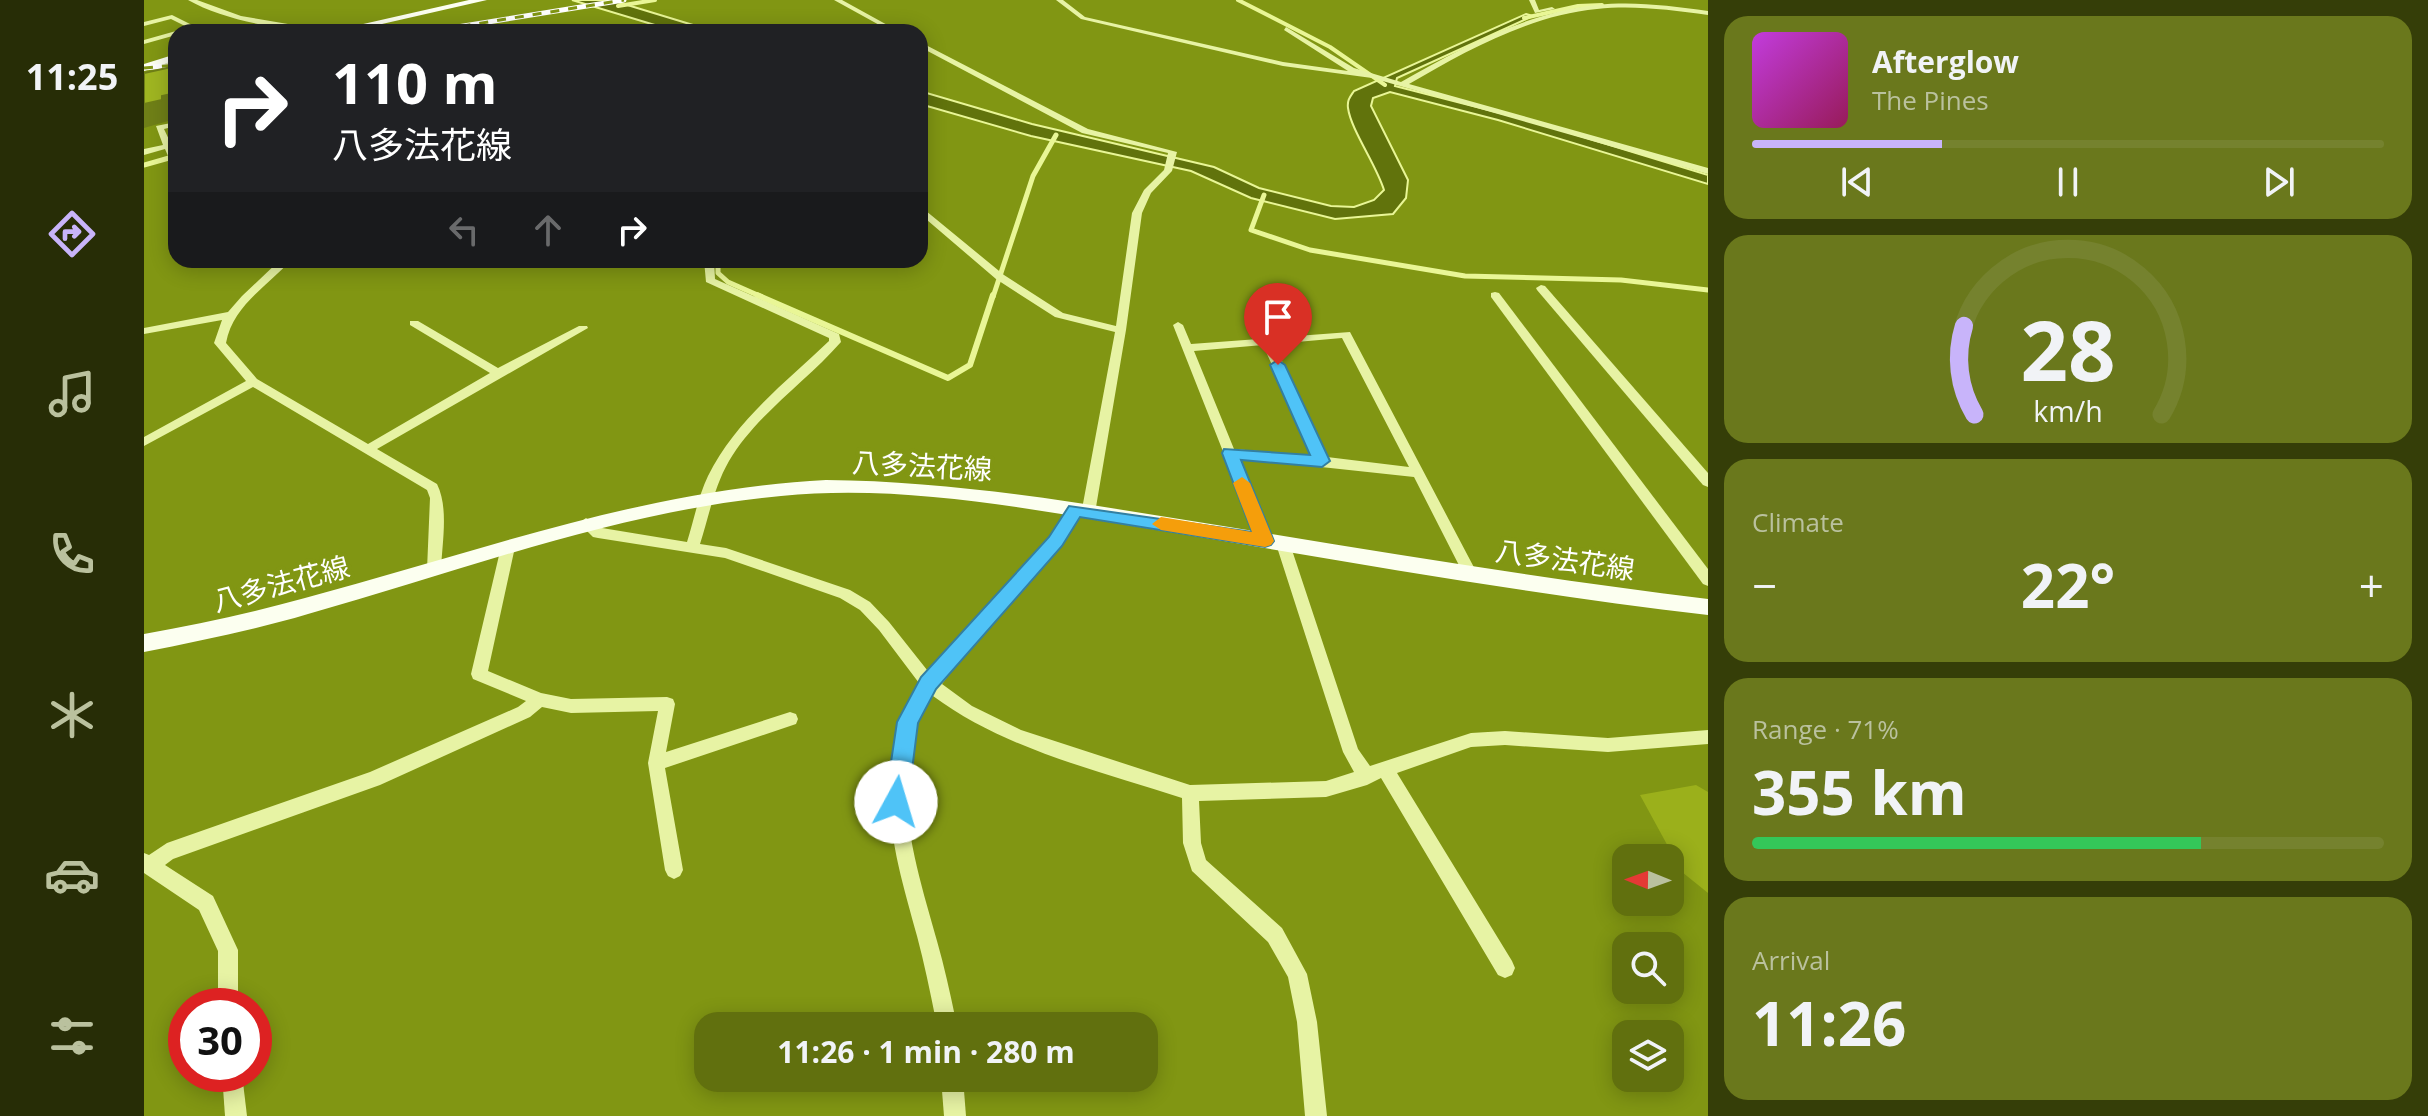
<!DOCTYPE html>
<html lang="en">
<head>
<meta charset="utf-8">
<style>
	body { margin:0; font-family:"Open Sans","Noto Sans JP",sans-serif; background:#6a781c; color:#f1f3f6; height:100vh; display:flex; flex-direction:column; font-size:30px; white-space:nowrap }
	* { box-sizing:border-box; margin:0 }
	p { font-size:26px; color:#bac19e }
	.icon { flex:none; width:44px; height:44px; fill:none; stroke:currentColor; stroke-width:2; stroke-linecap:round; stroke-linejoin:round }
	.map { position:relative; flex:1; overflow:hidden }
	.side { display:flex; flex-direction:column; gap:16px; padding:16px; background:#353e08; width:720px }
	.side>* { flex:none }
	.top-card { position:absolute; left:24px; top:24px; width:760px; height:244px; border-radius:24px; box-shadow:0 4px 20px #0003; background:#202124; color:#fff; overflow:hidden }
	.needle { width:52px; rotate:271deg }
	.tools { position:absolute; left:1468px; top:844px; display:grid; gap:16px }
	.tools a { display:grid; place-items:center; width:72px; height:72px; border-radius:16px; background:#61700e; box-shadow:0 4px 20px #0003; font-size:40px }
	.speed { position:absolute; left:24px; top:988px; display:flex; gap:16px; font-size:40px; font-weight:700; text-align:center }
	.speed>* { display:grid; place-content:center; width:104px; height:104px; border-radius:50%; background:#61700e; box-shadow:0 4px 20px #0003; line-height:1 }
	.speed .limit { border:12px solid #d22; background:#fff; color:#111 }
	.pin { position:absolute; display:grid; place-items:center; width:68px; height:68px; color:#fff; margin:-82px -34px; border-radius:50% 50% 50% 0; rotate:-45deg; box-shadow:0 0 8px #0007 }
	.pin .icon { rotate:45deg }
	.me { position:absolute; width:88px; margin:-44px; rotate:6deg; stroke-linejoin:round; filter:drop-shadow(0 0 6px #0008) }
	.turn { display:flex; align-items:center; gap:28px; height:168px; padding:0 32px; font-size:36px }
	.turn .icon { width:104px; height:104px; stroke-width:2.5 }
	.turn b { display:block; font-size:56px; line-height:68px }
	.lanes { display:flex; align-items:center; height:76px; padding:0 32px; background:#0003; justify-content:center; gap:40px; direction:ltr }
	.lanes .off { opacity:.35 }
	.big { font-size:60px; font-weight:700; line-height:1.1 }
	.side .card { flex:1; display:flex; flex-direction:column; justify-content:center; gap:12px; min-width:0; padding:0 28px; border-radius:24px; background:#6a781c }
	.side .dial { align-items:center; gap:0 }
	.dial svg { height:208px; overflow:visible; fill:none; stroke:#75822e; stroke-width:7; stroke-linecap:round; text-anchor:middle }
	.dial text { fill:#f1f3f6; stroke:none }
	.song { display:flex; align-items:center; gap:24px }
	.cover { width:96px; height:96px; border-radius:12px; background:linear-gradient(135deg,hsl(290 70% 55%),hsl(330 70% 35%)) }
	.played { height:8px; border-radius:4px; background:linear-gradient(90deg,#c8b4fa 30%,#75822e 30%) }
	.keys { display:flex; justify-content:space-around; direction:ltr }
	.heat { display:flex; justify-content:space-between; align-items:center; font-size:44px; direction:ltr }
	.charge { height:12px; border-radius:6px; background:linear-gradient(90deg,#34c759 71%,#75822e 0) }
	.trip { position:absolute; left:550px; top:1012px; width:464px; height:80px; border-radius:24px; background:#61700e; box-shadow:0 4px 20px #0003; font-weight:700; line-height:80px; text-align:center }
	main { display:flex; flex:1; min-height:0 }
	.menu { display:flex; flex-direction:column; width:144px; justify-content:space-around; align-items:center; background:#272d06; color:#bac19e }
	.menu .icon { width:56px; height:56px }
	.menu .selected { color:#c8b4fa }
	.menu b { font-size:36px; color:#f1f3f6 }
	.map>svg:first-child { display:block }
	.green { fill:#9bb01b }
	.water { fill:#61730c; stroke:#e9f696; stroke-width:2 }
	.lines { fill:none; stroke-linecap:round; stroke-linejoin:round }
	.stream-far2 { stroke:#e9f696; stroke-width:4 }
	.stream-far1 { stroke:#e9f696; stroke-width:5 }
	.stream { stroke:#e9f696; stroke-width:6 }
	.minor { fill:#e7f3a4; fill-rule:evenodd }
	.major { fill:#fcfff0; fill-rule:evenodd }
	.rail-casing { stroke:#fff; stroke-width:5 }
	.rail { stroke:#819613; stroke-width:3; stroke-dasharray:9; stroke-linecap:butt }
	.shaded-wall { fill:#6f7f17 }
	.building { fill:#9fb521; stroke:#6f7f17; stroke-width:2 }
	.route { fill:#4fc3f7; stroke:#337fa1; stroke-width:2 }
	.slow { fill:#f59e0b }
	.labels { text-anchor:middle; stroke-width:8; stroke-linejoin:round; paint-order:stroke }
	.street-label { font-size:28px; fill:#fff; stroke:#819613 }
</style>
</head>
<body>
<main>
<nav class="menu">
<b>11:25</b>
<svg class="icon selected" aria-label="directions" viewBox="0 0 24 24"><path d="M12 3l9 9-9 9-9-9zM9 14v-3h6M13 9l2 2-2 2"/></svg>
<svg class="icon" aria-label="music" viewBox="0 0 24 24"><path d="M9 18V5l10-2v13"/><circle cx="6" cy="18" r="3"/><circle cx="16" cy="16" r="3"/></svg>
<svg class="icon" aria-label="phone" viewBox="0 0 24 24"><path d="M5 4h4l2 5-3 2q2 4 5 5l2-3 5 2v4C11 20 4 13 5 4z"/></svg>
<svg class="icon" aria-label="climate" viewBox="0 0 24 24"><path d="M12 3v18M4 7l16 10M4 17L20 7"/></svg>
<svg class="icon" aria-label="car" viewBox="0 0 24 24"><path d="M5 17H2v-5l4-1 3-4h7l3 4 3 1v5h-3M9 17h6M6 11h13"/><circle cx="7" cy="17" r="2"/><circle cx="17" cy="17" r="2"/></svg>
<svg class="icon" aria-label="filters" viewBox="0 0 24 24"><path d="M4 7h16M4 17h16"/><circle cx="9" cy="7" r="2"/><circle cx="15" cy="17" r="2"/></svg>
</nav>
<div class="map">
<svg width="1564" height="1116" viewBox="0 0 1564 1116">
	<rect width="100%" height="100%" fill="#819613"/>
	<path class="green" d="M 1552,785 L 1564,792 L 1564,893 L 1538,872 L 1496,795 Z"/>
	<g class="water">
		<path d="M 428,0 L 467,0 L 572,32 L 534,32 Z"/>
		<path d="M 1382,14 L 1389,16 L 1253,78 L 1251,86 L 1387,121 L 1564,175 L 1564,184 L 1354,120 L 1246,92 L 1229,98 L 1227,106 L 1264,180 L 1262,198 L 1249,214 L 1191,219 L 1107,198 L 1047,171 L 887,136 L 776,104 L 776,91 L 888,124 L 1070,167 L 1115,188 L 1187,206 L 1210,207 L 1230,200 L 1240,190 C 1232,164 1207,130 1204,108 C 1203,100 1206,97 1210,91 Z"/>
	</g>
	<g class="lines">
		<g class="stream-far2">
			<path d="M 1094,0 L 1186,47 L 1241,85"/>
			<path d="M 474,6 L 511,0"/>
			<path d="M 1380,18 L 1434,6 L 1458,5"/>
		</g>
		<g class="stream-far1">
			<path d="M 0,165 L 32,156"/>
			<path d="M 1120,195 L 1107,230 L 1166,250 L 1321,276 L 1477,280 L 1564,290"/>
			<path d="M 574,260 L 574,273 L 584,282 L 618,297"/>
			<path d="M 849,297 L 889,176 L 912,135"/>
		</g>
		<path class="stream" d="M 613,295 L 804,378 L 826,365 L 849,295"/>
		<g class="minor">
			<path d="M 44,0 L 53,0 L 97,16 L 191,32 C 146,32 83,22 44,0 Z"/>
			<path d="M 690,0 L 698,0 L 756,32 L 748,32 Z"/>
			<path d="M 912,0 L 919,0 L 941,17 L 1139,62 L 1204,71 L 1140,30 L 1142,27 L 1210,68 L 1257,82 C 1316,48 1384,12 1453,5 C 1490,1 1527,6 1564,11 L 1564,15 C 1527,10 1490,5 1453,9 C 1387,15 1321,51 1265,84 L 1564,168 L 1564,174 L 1228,78 L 1139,66 L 937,19 Z"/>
			<path d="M 1385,0 L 1391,0 L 1395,10 L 1408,7 L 1411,9 L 1391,13 Z"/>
			<path d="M 28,15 L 60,31 L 61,32 L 53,32 L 27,19 L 0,26 L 0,22 Z"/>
			<path d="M 32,31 L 35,32 L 32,32 L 32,35 L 0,44 L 0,40 Z"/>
			<path d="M 776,42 L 944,129 L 1033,152 L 1028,171 L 1007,193 L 998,213 L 982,330 L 951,513 L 944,518 L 939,516 L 937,512 C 902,578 841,624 798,684 L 828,706 L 877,730 L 1046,785 L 1182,781 L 1210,772 L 1199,752 L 1132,544 L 1139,539 L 1146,544 L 1214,749 L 1226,766 L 1327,733 L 1361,731 L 1464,738 L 1564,730 L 1564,744 L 1464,752 L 1361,745 L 1327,747 L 1253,773 L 1368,961 L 1371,968 L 1368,975 L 1361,978 L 1354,975 L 1237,778 L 1223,785 L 1182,797 L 1055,801 L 1057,843 L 1062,860 L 1138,928 L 1163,974 L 1173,1022 L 1183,1116 L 1161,1116 L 1153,1022 L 1144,977 L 1124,942 L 1048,871 L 1039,843 L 1038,798 C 953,770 862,750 789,696 C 738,768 772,865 793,941 C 801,969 807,997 813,1026 L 793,1026 C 787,996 781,966 773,936 C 753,862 730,795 761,720 C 766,708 770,697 778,687 L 735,630 L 716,610 L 696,598 L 581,558 L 454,538 L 449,537 L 435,523 L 442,518 L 458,528 L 543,542 C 550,520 554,497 564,476 C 591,421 642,382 685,341 L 685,338 L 562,282 L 560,260 L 570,260 L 571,279 L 695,334 L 697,342 C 661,383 613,414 585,461 C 570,487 565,516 556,544 L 582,548 L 706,590 L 726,602 L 745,622 L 787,675 C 830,616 891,571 927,507 L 932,505 L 938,509 L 971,332 L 911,317 L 852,279 L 776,214 L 776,206 L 860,275 L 919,313 L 972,326 L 988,213 L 1000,190 L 1020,170 L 1024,153 L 938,133 L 776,47 Z"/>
			<path d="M 32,122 L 32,126 L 20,129 L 28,146 L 30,156 L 24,156 L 21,149 L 0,155 L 0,149 L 19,145 L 12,126 Z"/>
			<path d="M 136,260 L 147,260 C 123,287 89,305 82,343 L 113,379 L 224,444 L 346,373 L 266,325 L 266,321 L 274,321 L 354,368 L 435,326 L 443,326 L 444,328 L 233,449 L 293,484 C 305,508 298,543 297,570 L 295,574 L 285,574 L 283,570 L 286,498 L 283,490 L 109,387 L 0,446 L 0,437 L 102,381 L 70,343 L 78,320 L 0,334 L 0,328 L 84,312 L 98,296 Z"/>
			<path d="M 1397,285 L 1401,286 L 1564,473 L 1564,487 L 1559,485 L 1393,290 L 1392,288 Z"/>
			<path d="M 1351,292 L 1355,293 L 1564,569 L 1564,586 L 1559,584 L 1347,297 L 1347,293 Z"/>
			<path d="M 1034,322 L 1039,325 L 1047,344 L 1206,332 L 1334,575 L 1332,579 L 1322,579 L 1270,477 L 1094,458 L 1128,541 L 1126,545 L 1116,545 L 1029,325 ZM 1198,338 L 1265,467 L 1183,457 L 1130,344 ZM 1119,345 L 1169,456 L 1090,449 L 1050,351 Z"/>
			<path d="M 364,542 L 371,547 L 344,671 L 397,693 L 427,699 L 523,697 L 529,699 L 531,704 L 522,752 L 646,712 L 652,714 L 654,719 L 652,724 L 521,768 L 539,870 L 536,876 L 530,879 L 524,876 L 521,870 L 504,763 L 514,711 L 427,713 L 398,707 L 386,717 L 236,785 L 29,859 L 21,865 L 69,896 L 94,950 L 94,1006 L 74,1006 L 74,951 L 55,910 L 0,873 L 0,853 L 5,855 L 23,843 L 226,772 L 374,707 L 382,701 L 329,679 L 327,674 L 357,547 Z"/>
			<path d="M 78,1074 L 98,1074 L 103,1116 L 81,1116 Z"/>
			<path d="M 797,1078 L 819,1078 L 822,1116 L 800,1116 Z"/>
		</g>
		<g class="major">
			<path d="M 325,0 L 343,0 L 203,32 L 184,32 Z"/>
			<path d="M 32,54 L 32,60 L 0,71 L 0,64 Z"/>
			<path d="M 682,480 C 815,481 947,505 1079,526 C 1240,553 1401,579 1564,599 L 1564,615 C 1384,594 1205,562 1026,532 C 899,512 766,483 637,496 C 474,511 320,570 164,614 C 110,630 55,641 0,652 L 0,634 C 54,624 107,613 161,598 C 334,552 501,489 682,480 Z"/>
		</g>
		<g class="rail-casing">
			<g id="rail">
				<path d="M 282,32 L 480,0"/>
				<path d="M 0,68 L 32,65"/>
			</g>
		</g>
		<use href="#rail" class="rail"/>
	</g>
	<path class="shaded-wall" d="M 32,93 L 32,115 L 31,115 L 31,119 L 0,128 L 0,104 L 18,96 Z"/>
	<path class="building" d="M 32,66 L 32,93 L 18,96 L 18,100 L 0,104 L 0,73 Z"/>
	<path class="route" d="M 1134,360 L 1141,365 L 1186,461 L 1178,467 L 1097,460 L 1130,541 L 1127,545 L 1121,547 L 936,517 L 918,546 L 792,689 L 774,723 L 764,802 L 760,810 L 752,813 L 744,810 L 741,802 L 753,722 L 777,677 L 905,537 L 925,506 L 1108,532 L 1078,453 L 1080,449 L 1166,455 L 1126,365 Z"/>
	<path class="slow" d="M 1098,477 L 1106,483 L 1130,541 L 1127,545 L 1121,547 L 1017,530 L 1008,524 L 1017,517 L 1108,532 L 1089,483 Z"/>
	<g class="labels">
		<g class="street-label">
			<text transform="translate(778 466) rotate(3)" y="10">八多法花線</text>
			<text transform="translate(1421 560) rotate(8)" y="10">八多法花線</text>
			<text transform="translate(137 584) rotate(-15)" y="10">八多法花線</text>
		</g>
	</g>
</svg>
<div class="tools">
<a><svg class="needle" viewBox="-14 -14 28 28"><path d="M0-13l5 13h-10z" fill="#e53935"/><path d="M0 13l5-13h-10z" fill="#bac19e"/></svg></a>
<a><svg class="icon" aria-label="search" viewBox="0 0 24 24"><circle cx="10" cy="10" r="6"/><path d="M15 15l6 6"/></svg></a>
<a><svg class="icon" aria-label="layers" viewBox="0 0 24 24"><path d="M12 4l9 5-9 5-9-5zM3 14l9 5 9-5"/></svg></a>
</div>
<div class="speed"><div class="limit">30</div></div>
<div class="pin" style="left:1134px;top:365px;background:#d93025"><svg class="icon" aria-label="arrive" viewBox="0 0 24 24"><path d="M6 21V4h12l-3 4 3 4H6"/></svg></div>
<svg class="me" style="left:752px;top:802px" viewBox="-20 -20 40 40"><circle r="19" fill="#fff"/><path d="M0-13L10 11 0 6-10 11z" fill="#4fc3f7"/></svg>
<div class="trip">11:26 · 1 min · 280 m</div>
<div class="top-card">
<div class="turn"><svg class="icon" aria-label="right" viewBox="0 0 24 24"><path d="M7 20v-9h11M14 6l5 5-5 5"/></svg><div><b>110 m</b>八多法花線</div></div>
<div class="lanes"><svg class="icon off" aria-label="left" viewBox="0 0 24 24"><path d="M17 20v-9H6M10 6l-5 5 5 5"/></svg><svg class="icon off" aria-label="ahead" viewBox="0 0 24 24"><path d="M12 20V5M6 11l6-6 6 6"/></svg><svg class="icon" aria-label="right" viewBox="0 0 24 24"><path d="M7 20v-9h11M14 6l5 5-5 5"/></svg></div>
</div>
</div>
<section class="side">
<div class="card">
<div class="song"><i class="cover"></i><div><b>Afterglow</b><p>The Pines</p></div></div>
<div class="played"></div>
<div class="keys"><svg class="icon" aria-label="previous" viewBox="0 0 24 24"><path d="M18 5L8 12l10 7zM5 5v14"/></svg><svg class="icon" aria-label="pause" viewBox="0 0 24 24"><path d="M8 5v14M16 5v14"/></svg><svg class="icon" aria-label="next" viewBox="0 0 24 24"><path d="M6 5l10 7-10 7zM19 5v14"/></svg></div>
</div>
<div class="card dial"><svg viewBox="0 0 100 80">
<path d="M14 69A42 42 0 1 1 86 69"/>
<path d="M14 69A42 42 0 0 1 10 35" stroke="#c8b4fa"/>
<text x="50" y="56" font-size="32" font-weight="700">28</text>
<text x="50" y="72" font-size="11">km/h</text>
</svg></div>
<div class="card"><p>Climate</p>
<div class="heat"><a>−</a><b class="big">22°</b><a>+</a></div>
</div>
<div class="card"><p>Range · 71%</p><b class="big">355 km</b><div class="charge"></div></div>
<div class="card"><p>Arrival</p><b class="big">11:26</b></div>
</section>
</main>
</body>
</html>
